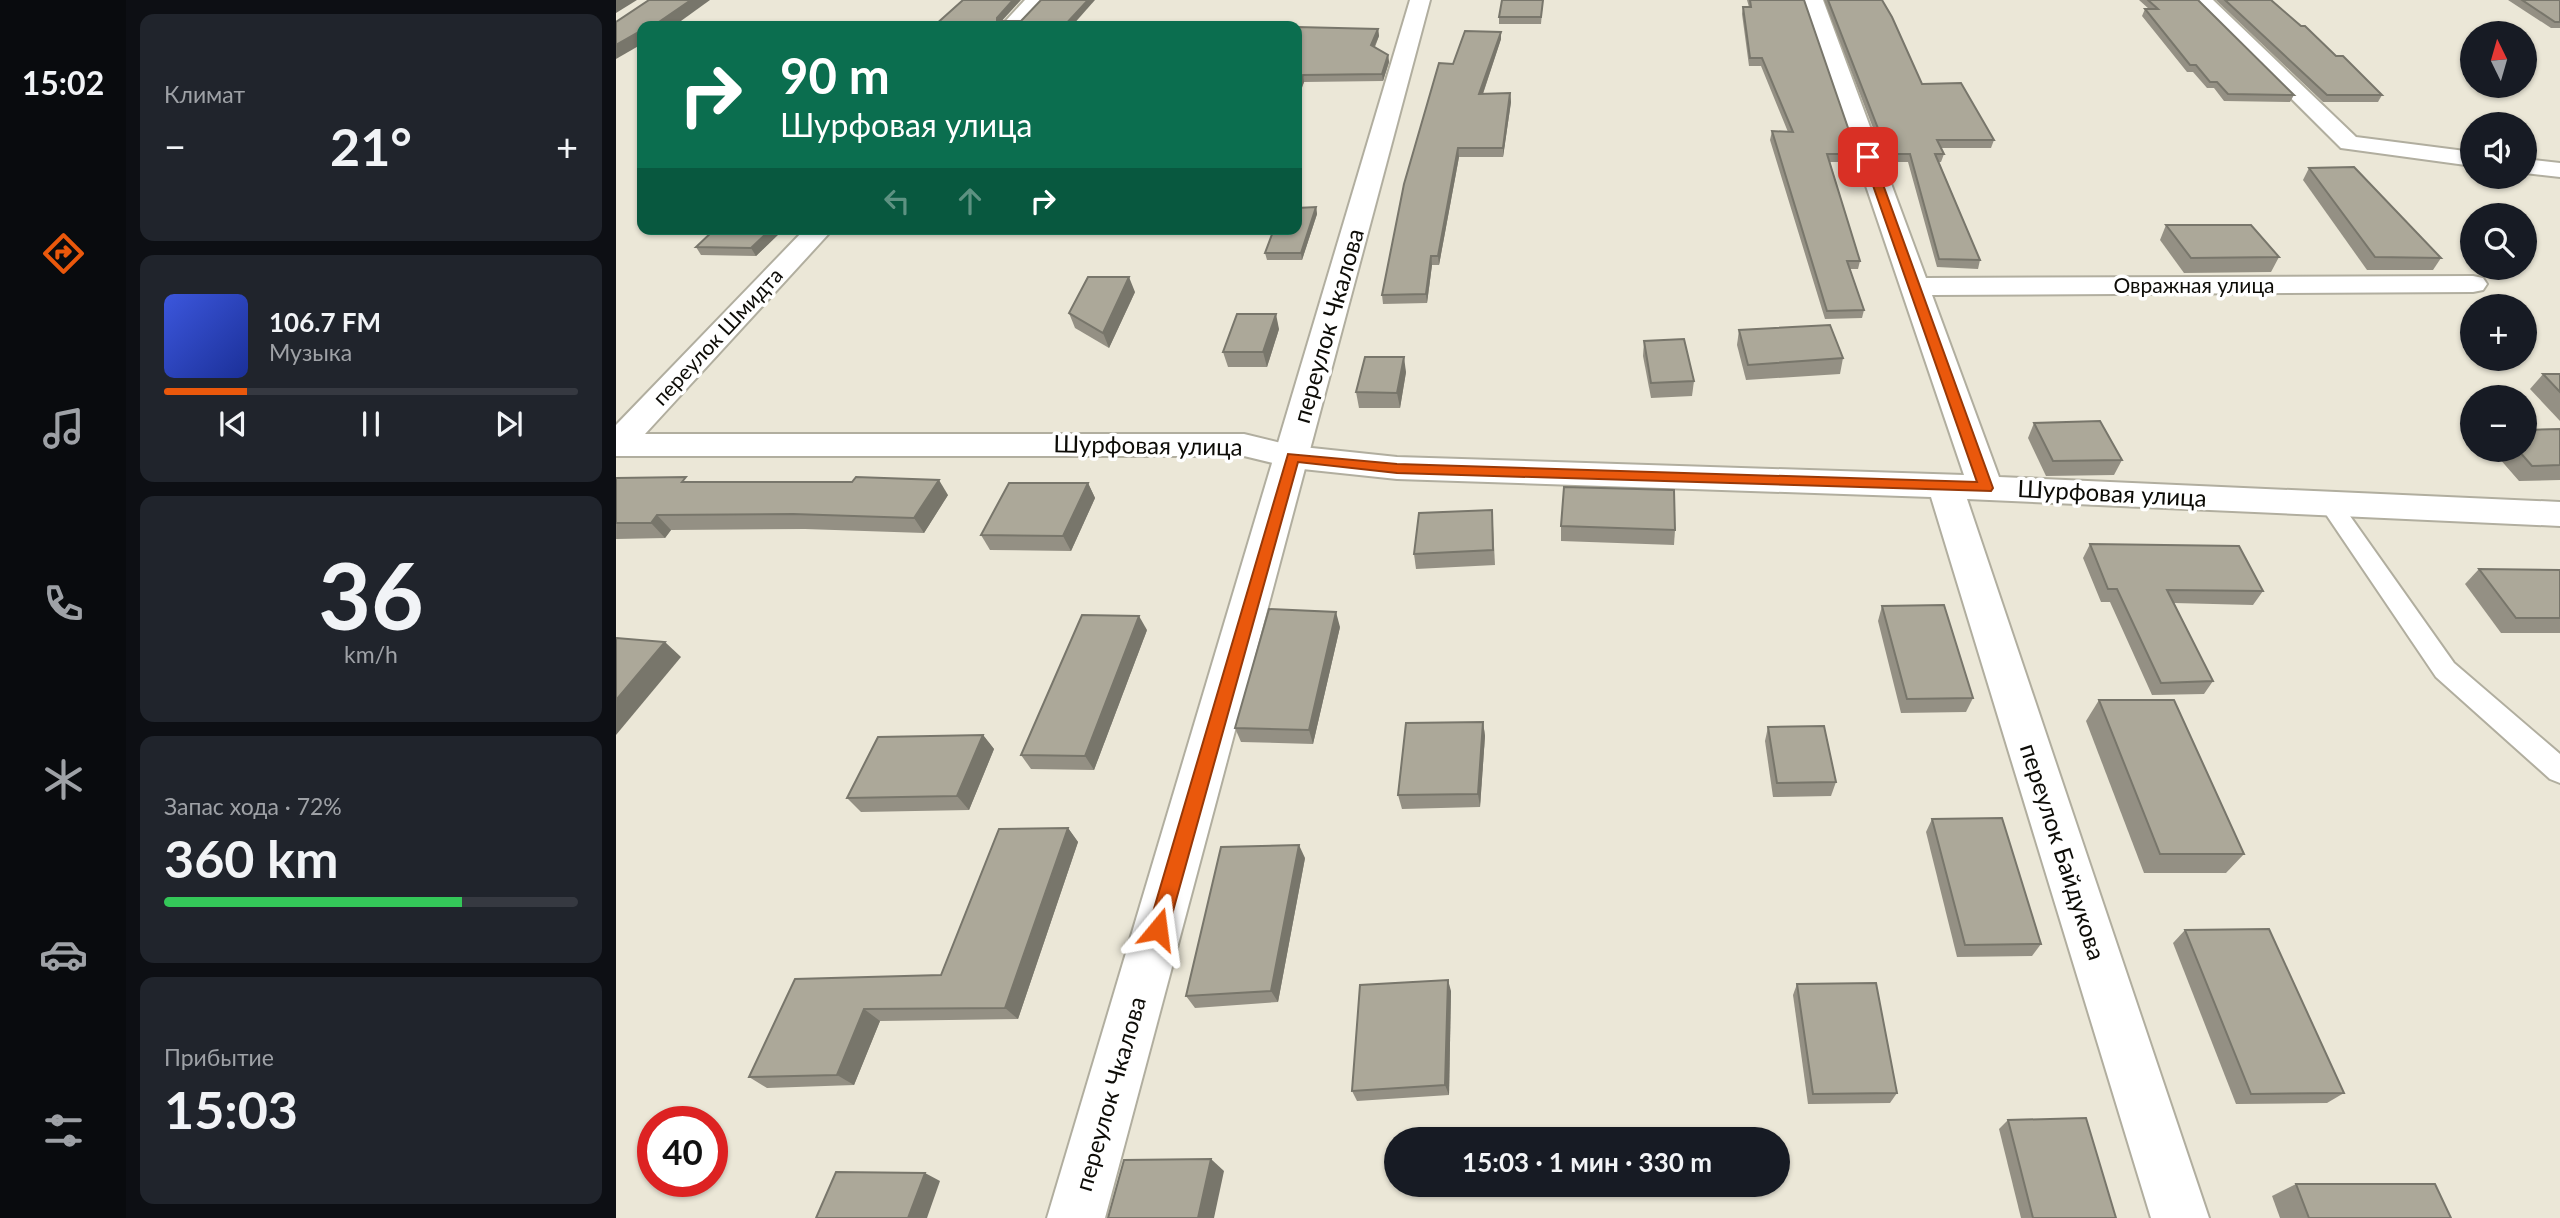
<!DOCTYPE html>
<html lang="ru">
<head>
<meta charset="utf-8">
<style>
	body { margin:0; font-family:Lato,sans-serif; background:#20242c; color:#f1f3f6; height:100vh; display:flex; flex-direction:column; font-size:26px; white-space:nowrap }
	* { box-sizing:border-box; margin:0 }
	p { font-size:23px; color:#9ea1a6 }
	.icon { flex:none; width:38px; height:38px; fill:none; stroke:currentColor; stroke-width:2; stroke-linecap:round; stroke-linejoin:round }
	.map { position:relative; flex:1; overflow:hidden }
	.side { display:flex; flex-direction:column; gap:14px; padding:14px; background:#0d0f14; width:490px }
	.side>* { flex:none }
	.banner { position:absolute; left:21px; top:21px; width:665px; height:214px; border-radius:14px; box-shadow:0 2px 5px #0004; background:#0b6e4f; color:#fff; overflow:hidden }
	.needle { width:46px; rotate:355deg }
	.buttons { position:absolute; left:1844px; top:21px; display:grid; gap:14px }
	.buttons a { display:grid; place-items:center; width:77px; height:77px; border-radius:50%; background:#171b24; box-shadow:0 2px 5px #0004; font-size:35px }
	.speed { position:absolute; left:21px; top:1106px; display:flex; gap:14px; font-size:35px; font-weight:700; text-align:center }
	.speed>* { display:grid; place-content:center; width:91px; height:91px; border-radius:50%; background:#171b24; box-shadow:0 2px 5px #0004; line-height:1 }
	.speed .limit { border:10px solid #d22; background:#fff; color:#111 }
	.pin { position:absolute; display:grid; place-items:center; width:60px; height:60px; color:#fff; margin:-30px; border-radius:14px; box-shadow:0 4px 10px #0006 }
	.me { position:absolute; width:77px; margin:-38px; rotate:16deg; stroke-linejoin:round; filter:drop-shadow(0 0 5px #0008) }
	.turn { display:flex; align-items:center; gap:24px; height:147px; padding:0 28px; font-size:32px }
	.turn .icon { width:91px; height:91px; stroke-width:2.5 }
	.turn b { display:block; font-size:49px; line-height:60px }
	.lanes { display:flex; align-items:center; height:66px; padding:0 28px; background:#0003; justify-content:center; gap:35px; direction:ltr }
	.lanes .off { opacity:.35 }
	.big { font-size:52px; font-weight:700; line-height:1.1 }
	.side .widget { flex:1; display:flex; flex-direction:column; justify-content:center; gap:10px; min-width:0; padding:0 24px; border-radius:14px; background:#20242c }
	.side .dial { align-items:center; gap:0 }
	.dial b { font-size:91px; line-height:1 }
	.song { display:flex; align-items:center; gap:21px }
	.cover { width:84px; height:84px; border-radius:10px; background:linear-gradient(135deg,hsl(230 70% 55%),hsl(230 70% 35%)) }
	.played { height:7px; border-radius:4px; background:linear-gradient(90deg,#ea580c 20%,#363941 20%) }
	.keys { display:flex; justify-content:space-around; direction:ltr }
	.heat { display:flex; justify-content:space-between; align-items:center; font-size:38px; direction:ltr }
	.charge { height:10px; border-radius:5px; background:linear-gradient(90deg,#34c759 72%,#363941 0) }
	.trip { position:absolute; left:768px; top:1127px; width:406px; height:70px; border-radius:35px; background:#171b24; box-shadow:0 2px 5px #0004; font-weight:700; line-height:70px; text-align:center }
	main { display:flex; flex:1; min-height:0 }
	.dock { display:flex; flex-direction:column; width:126px; justify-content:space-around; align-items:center; background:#090b0e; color:#9ea1a6 }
	.dock .icon { width:49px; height:49px }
	.dock .current { color:#ea580c }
	.dock b { font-size:32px; color:#f1f3f6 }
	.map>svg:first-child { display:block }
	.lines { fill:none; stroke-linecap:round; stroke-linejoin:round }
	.service-casing { stroke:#b1ae9f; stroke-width:4 }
	.minor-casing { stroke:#b1ae9f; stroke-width:4 }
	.tertiary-casing { stroke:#b1ae9f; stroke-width:4 }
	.service { fill:#fff; fill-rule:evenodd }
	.minor { fill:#fff; fill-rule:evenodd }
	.tertiary { fill:#fff; fill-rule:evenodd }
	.wall { fill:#949084 }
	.shaded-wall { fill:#78766b }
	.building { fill:#aca899; stroke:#78766b; stroke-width:2 }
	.route { fill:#ea580c; stroke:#983908; stroke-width:2 }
	.labels { text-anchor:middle; stroke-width:7; stroke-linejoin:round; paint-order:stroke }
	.far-street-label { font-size:21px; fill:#0d0c07; stroke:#fff }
	.street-label { font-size:24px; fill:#0d0c07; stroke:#fff }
</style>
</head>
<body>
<main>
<nav class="dock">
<b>15:02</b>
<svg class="icon current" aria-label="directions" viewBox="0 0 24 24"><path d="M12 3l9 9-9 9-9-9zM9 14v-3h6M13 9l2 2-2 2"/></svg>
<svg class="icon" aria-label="music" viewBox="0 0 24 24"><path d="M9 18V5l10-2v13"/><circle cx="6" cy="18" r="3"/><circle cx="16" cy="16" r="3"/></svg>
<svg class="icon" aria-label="phone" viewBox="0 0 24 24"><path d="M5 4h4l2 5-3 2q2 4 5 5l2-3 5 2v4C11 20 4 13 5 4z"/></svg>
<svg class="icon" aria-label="climate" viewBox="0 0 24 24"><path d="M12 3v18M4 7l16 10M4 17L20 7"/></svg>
<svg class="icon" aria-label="car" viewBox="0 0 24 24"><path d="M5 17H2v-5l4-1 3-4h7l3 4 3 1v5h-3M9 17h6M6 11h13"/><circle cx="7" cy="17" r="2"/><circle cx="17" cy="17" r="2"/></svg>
<svg class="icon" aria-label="filters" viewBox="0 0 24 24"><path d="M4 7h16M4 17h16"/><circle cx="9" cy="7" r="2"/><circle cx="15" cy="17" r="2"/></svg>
</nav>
<section class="side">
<div class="widget"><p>Климат</p>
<div class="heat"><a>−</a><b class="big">21°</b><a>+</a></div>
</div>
<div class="widget">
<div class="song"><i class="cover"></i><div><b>106.7 FM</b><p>Музыка</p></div></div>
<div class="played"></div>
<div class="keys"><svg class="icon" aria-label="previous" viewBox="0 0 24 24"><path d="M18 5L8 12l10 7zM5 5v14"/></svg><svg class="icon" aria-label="pause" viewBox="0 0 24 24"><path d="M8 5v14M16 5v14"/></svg><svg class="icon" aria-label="next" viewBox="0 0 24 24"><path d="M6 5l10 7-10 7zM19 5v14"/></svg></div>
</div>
<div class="widget dial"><b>36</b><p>km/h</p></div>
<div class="widget"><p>Запас хода · 72%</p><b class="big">360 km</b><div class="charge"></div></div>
<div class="widget"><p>Прибытие</p><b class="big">15:03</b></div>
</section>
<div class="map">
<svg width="1944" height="1218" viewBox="0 0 1944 1218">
	<rect width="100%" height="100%" fill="#ebe7d7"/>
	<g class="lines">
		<g class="service-casing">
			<path id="service" d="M 1714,496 L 1722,499 L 1838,663 L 1944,754 L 1944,783 L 1934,779 L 1820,677 L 1703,504 L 1706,499 Z"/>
		</g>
		<g class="minor-casing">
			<g id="minor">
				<path d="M 409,0 L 430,0 L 406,26 L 385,26 Z"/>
				<path d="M 1187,0 L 1207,0 L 1310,278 L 1857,276 L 1867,278 L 1871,284 L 1867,290 L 1857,292 L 1316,295 L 1383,477 L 1944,502 L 1944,526 L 1351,499 L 1593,1218 L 1535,1218 L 1315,497 L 781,479 L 677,468 L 628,456 L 0,456 L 0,425 L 189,229 L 217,229 L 29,434 L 628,434 L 677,446 L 781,457 L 1348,475 Z"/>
				<path d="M 1576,0 L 1597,0 L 1740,137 L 1857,152 L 1857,166 L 1725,148 Z"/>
				<path d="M 1909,159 L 1944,163 L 1944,177 L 1909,173 Z"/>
			</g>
		</g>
		<g class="tertiary-casing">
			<path id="tertiary" d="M 794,0 L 814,0 L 489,1218 L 431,1218 Z"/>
		</g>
		<use href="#service" class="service"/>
		<use href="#minor" class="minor"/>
		<use href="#tertiary" class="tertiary"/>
	</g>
	<g class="wall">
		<path d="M 927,0 L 925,24 L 883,24 L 883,17 Z"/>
		<path d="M 1131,0 L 1188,0 L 1241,154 L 1239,162 L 1214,162 L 1244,261 L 1242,269 L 1234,269 L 1248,310 L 1246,318 L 1209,319 L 1154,140 L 1156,131 L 1172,132 L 1145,66 L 1133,66 L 1126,14 L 1127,7 L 1133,7 Z"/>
		<path d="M 1208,0 L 1266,0 L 1306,84 L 1378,140 L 1375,148 L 1325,148 L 1328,154 L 1325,162 L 1323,162 L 1364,260 L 1362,269 L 1321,267 L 1292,162 L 1270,162 Z"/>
		<path d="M 1523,0 L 1582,0 L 1678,95 L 1674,102 L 1608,101 L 1598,88 L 1591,88 L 1577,72 L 1571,72 L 1526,16 L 1529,9 L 1533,9 Z"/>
		<path d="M 1600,0 L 1655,0 L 1766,95 L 1762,102 L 1707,102 Z"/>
		<path d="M 1892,0 L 1944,0 L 1944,28 L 1935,28 Z"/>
		<path d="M 681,27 L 762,29 L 763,36 L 759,47 L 772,55 L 773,62 L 767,81 L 688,82 L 681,99 Z"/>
		<path d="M 885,32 L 885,39 L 867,94 L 894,93 L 895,102 L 887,157 L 843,157 L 823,265 L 816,265 L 811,303 L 767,304 L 766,295 L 837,64 Z"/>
		<path d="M 1693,168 L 1825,258 L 1817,270 L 1751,270 L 1687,180 Z"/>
		<path d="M 700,207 L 701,214 L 686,260 L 651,260 L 649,253 Z"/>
		<path d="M 1550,225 L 1663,257 L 1655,272 L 1568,273 L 1544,240 Z"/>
		<path d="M 168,229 L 140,256 L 85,255 L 80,247 Z"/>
		<path d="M 519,292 L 493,348 L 459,328 L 453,313 Z"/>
		<path d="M 663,329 L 651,367 L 612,367 L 607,352 Z"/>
		<path d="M 1123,330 L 1227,358 L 1224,374 L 1130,380 L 1121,345 Z"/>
		<path d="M 1028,341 L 1078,381 L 1076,396 L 1035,398 L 1027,356 Z"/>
		<path d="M 790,372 L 784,408 L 743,408 L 740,392 Z"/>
		<path d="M 1927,374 L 1944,374 L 1944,421 L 1914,389 Z"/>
		<path d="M 1418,423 L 1506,460 L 1498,475 L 1430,476 L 1412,438 Z"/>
		<path d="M 1944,429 L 1944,480 L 1903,481 L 1876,450 L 1909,450 Z"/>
		<path d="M 0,478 L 75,482 L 332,495 L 308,533 L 189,529 L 55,530 L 49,538 L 0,539 Z"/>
		<path d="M 472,483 L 479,498 L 455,551 L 374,550 L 365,535 Z"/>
		<path d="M 877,526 L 879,565 L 800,569 L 798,554 Z"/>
		<path d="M 945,526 L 1059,530 L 1058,545 L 945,541 Z"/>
		<path d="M 1474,544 L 1647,591 L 1637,605 L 1558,603 L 1597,681 L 1588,694 L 1536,695 L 1494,602 L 1485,602 L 1467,558 Z"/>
		<path d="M 1863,569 L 1944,570 L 1944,633 L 1885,633 L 1849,584 Z"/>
		<path d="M 1266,606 L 1357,698 L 1350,712 L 1285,713 L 1262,621 Z"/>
		<path d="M 724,627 L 697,744 L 625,742 L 619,728 Z"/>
		<path d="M 531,630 L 478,770 L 415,769 L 405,755 Z"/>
		<path d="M 1483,700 L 1628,854 L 1610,873 L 1528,873 L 1470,721 Z"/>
		<path d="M 867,722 L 869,736 L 864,807 L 786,809 L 782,795 Z"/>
		<path d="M 1152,727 L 1220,782 L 1215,796 L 1157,797 L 1149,741 Z"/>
		<path d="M 367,735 L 378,749 L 353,810 L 245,812 L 231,798 Z"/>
		<path d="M 1316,819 L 1425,944 L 1416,956 L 1341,957 L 1310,832 Z"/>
		<path d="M 452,828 L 462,842 L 402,1019 L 264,1021 L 238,1085 L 151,1088 L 133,1077 L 179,979 L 325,975 Z"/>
		<path d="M 689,858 L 662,1002 L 579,1008 L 570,996 Z"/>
		<path d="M 1569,930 L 1728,1093 L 1711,1103 L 1620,1104 L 1557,943 Z"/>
		<path d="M 1181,984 L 1281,1093 L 1274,1103 L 1192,1104 L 1177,995 Z"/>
		<path d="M 835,991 L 833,1095 L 741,1101 L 736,1091 Z"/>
		<path d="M 1392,1120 L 1500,1218 L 1405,1218 L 1383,1129 Z"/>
		<path d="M 1680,1184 L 1835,1218 L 1664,1218 L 1656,1196 Z"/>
	</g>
	<g class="shaded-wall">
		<path d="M 0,0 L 21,0 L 0,13 Z"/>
		<path d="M 75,0 L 94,0 L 58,26 L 37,26 Z"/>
		<path d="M 397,0 L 405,0 L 383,24 L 381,21 L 381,18 Z"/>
		<path d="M 472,0 L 479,0 L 456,26 L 448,26 Z"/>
		<path d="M 762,29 L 763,36 L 756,52 L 755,45 Z"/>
		<path d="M 26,30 L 26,44 L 0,59 L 0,45 Z"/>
		<path d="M 885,32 L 885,39 L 864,102 L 863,94 Z"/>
		<path d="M 772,55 L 773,62 L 767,81 L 766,74 Z"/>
		<path d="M 687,75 L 688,82 L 682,99 L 681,90 Z"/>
		<path d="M 894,93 L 895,102 L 887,157 L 887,148 Z"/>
		<path d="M 842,148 L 843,157 L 823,265 L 822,256 Z"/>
		<path d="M 700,207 L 701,214 L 686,260 L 685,253 Z"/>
		<path d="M 155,229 L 168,229 L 140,256 L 135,248 Z"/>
		<path d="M 815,256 L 816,265 L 811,303 L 810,294 Z"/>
		<path d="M 513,277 L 519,292 L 493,348 L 487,333 Z"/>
		<path d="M 660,314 L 663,329 L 651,367 L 647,352 Z"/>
		<path d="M 788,357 L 790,372 L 784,408 L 781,393 Z"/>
		<path d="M 323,480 L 332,495 L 308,533 L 298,518 Z"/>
		<path d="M 472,483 L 479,498 L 455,551 L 447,536 Z"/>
		<path d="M 41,515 L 55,530 L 49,538 L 35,523 Z"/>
		<path d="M 720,612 L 724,627 L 697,744 L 693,730 Z"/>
		<path d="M 523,616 L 531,630 L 478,770 L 469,756 Z"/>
		<path d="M 49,642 L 65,657 L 0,735 L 0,700 Z"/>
		<path d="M 867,722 L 869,736 L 864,807 L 862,794 Z"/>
		<path d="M 367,735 L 378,749 L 353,810 L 341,796 Z"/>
		<path d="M 452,828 L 462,842 L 402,1019 L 389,1008 Z"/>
		<path d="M 683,845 L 689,858 L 662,1002 L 655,991 Z"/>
		<path d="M 832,980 L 835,991 L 833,1095 L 829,1085 Z"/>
		<path d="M 248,1009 L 264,1021 L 238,1085 L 221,1075 Z"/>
		<path d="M 595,1159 L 608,1171 L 598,1218 L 582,1218 Z"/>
		<path d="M 309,1173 L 324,1181 L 311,1218 L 292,1218 Z"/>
	</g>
	<g class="building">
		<path d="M 33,0 L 75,0 L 37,26 L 26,26 L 26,30 L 0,45 L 0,22 Z"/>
		<path d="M 347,0 L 397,0 L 381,18 L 381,21 L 405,21 L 425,0 L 472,0 L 448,26 L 318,26 Z"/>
		<path d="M 886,0 L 927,0 L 925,17 L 883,17 Z"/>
		<path d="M 1134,0 L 1188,0 L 1241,154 L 1211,154 L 1244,261 L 1231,261 L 1248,310 L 1211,311 L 1156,131 L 1177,132 L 1146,58 L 1134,58 L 1127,7 L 1135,7 Z"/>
		<path d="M 1212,0 L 1266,0 L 1276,17 L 1306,84 L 1345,83 L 1378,140 L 1321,140 L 1328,154 L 1319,154 L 1364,260 L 1323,259 L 1294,154 L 1272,154 Z"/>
		<path d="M 1532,0 L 1582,0 L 1678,95 L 1612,94 L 1601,82 L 1594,82 L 1580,65 L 1574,65 L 1529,9 L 1542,9 Z"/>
		<path d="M 1609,0 L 1655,0 L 1685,26 L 1689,26 L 1720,56 L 1727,56 L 1766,95 L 1711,95 Z"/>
		<path d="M 1906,0 L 1944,0 L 1944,22 L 1939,22 Z"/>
		<path d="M 681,27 L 762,29 L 755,45 L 772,55 L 766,74 L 687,75 L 681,90 Z"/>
		<path d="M 849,31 L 885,32 L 863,94 L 894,93 L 887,148 L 842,148 L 822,256 L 815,256 L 810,294 L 766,295 L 788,184 L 823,63 L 837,64 Z"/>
		<path d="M 1738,167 L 1825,258 L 1759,257 L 1693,168 Z"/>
		<path d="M 700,207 L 685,253 L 649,253 L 658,229 L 681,229 L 681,208 Z"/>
		<path d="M 1550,225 L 1635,225 L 1663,257 L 1575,258 Z"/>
		<path d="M 99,229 L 155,229 L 135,248 L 80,247 Z"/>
		<path d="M 472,277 L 513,277 L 487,333 L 453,313 Z"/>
		<path d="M 621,314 L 660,314 L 647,352 L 607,352 Z"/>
		<path d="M 1214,325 L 1227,358 L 1132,365 L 1123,330 Z"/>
		<path d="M 1068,339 L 1078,381 L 1035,383 L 1028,341 Z"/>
		<path d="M 749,357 L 788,357 L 781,393 L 740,392 Z"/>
		<path d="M 1927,374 L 1944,374 L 1944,392 Z"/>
		<path d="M 1484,421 L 1506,460 L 1437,461 L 1418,423 Z"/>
		<path d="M 1944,429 L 1944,465 L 1916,466 L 1902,450 L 1909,450 L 1909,430 Z"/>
		<path d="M 70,477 L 66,482 L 236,482 L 240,477 L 323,480 L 298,518 L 177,514 L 41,515 L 35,523 L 0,523 L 0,478 Z"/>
		<path d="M 393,483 L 472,483 L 447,536 L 365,535 Z"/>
		<path d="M 948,487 L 1058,490 L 1059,530 L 945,526 Z"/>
		<path d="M 876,510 L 877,550 L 798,554 L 803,513 Z"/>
		<path d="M 1474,544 L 1623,546 L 1647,591 L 1551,590 L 1597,681 L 1545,683 L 1501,589 L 1492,589 Z"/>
		<path d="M 1863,569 L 1944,570 L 1944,618 L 1900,618 Z"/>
		<path d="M 1328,605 L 1357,698 L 1291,699 L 1266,606 Z"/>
		<path d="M 653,609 L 720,612 L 693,730 L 619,728 Z"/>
		<path d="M 466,615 L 523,616 L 469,756 L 405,755 Z"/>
		<path d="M 0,638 L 49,642 L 0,700 Z"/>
		<path d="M 1483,700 L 1558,700 L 1628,854 L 1544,854 Z"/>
		<path d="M 867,722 L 862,794 L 782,795 L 790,723 Z"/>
		<path d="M 1208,726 L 1220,782 L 1161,783 L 1152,727 Z"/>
		<path d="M 367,735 L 341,796 L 231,798 L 262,737 Z"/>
		<path d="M 1386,818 L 1425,944 L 1349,945 L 1316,819 Z"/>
		<path d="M 452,828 L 389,1008 L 248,1009 L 221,1075 L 133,1077 L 179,979 L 325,975 L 383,829 Z"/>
		<path d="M 683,845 L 655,991 L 570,996 L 605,847 Z"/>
		<path d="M 1653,929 L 1728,1093 L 1635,1094 L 1569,930 Z"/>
		<path d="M 832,980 L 829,1085 L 736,1091 L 744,985 Z"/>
		<path d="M 1260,983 L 1281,1093 L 1197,1094 L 1181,984 Z"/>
		<path d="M 1470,1118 L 1500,1218 L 1417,1218 L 1392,1120 Z"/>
		<path d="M 595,1159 L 582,1218 L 492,1218 L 508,1160 Z"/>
		<path d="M 220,1172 L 309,1173 L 292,1218 L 200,1218 Z"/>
		<path d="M 1680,1184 L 1819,1184 L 1835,1218 L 1693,1218 Z"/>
	</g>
	<path class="route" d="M 1252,154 L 1257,157 L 1377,488 L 1375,491 L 781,473 L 682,462 L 552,929 L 549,936 L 542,939 L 535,936 L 532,929 L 672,454 L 781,464 L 1361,482 L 1247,157 Z"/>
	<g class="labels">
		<g class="far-street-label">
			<text x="1578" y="293">Овражная улица</text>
			<text transform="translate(102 337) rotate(-47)" y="7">переулок Шмидта</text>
		</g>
		<g class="street-label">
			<text transform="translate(713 326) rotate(-74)" y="8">переулок Чкалова</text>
			<text transform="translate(532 446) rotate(1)" y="8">Шурфовая улица</text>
			<text transform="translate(1496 494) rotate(3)" y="8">Шурфовая улица</text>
			<text transform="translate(1446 852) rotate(72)" y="8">переулок Байдукова</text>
			<text transform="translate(495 1094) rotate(-74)" y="8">переулок Чкалова</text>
		</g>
	</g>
</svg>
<div class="buttons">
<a><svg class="needle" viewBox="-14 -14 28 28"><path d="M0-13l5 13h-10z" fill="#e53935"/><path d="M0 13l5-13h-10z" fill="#9ea1a6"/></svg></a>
<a><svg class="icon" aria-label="sound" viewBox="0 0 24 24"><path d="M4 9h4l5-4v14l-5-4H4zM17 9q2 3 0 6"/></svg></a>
<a><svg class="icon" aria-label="search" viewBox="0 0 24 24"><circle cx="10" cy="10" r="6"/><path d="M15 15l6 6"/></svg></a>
<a>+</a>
<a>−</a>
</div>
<div class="speed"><div class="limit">40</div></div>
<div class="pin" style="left:1252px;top:157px;background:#d93025"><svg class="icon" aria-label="arrive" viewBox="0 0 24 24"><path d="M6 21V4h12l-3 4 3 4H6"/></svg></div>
<svg class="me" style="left:542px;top:929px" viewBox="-20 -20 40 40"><path d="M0-17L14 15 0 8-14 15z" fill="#ea580c" stroke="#fff" stroke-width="4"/></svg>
<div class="trip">15:03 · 1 мин · 330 m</div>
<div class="banner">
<div class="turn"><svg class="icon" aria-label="right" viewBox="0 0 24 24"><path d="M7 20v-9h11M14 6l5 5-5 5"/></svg><div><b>90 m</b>Шурфовая улица</div></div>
<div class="lanes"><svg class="icon off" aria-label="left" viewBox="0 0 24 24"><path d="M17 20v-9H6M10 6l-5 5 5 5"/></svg><svg class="icon off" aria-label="ahead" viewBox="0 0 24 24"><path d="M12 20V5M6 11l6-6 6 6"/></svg><svg class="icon" aria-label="right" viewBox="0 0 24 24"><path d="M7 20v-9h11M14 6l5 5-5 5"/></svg></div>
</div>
</div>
</main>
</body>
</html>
